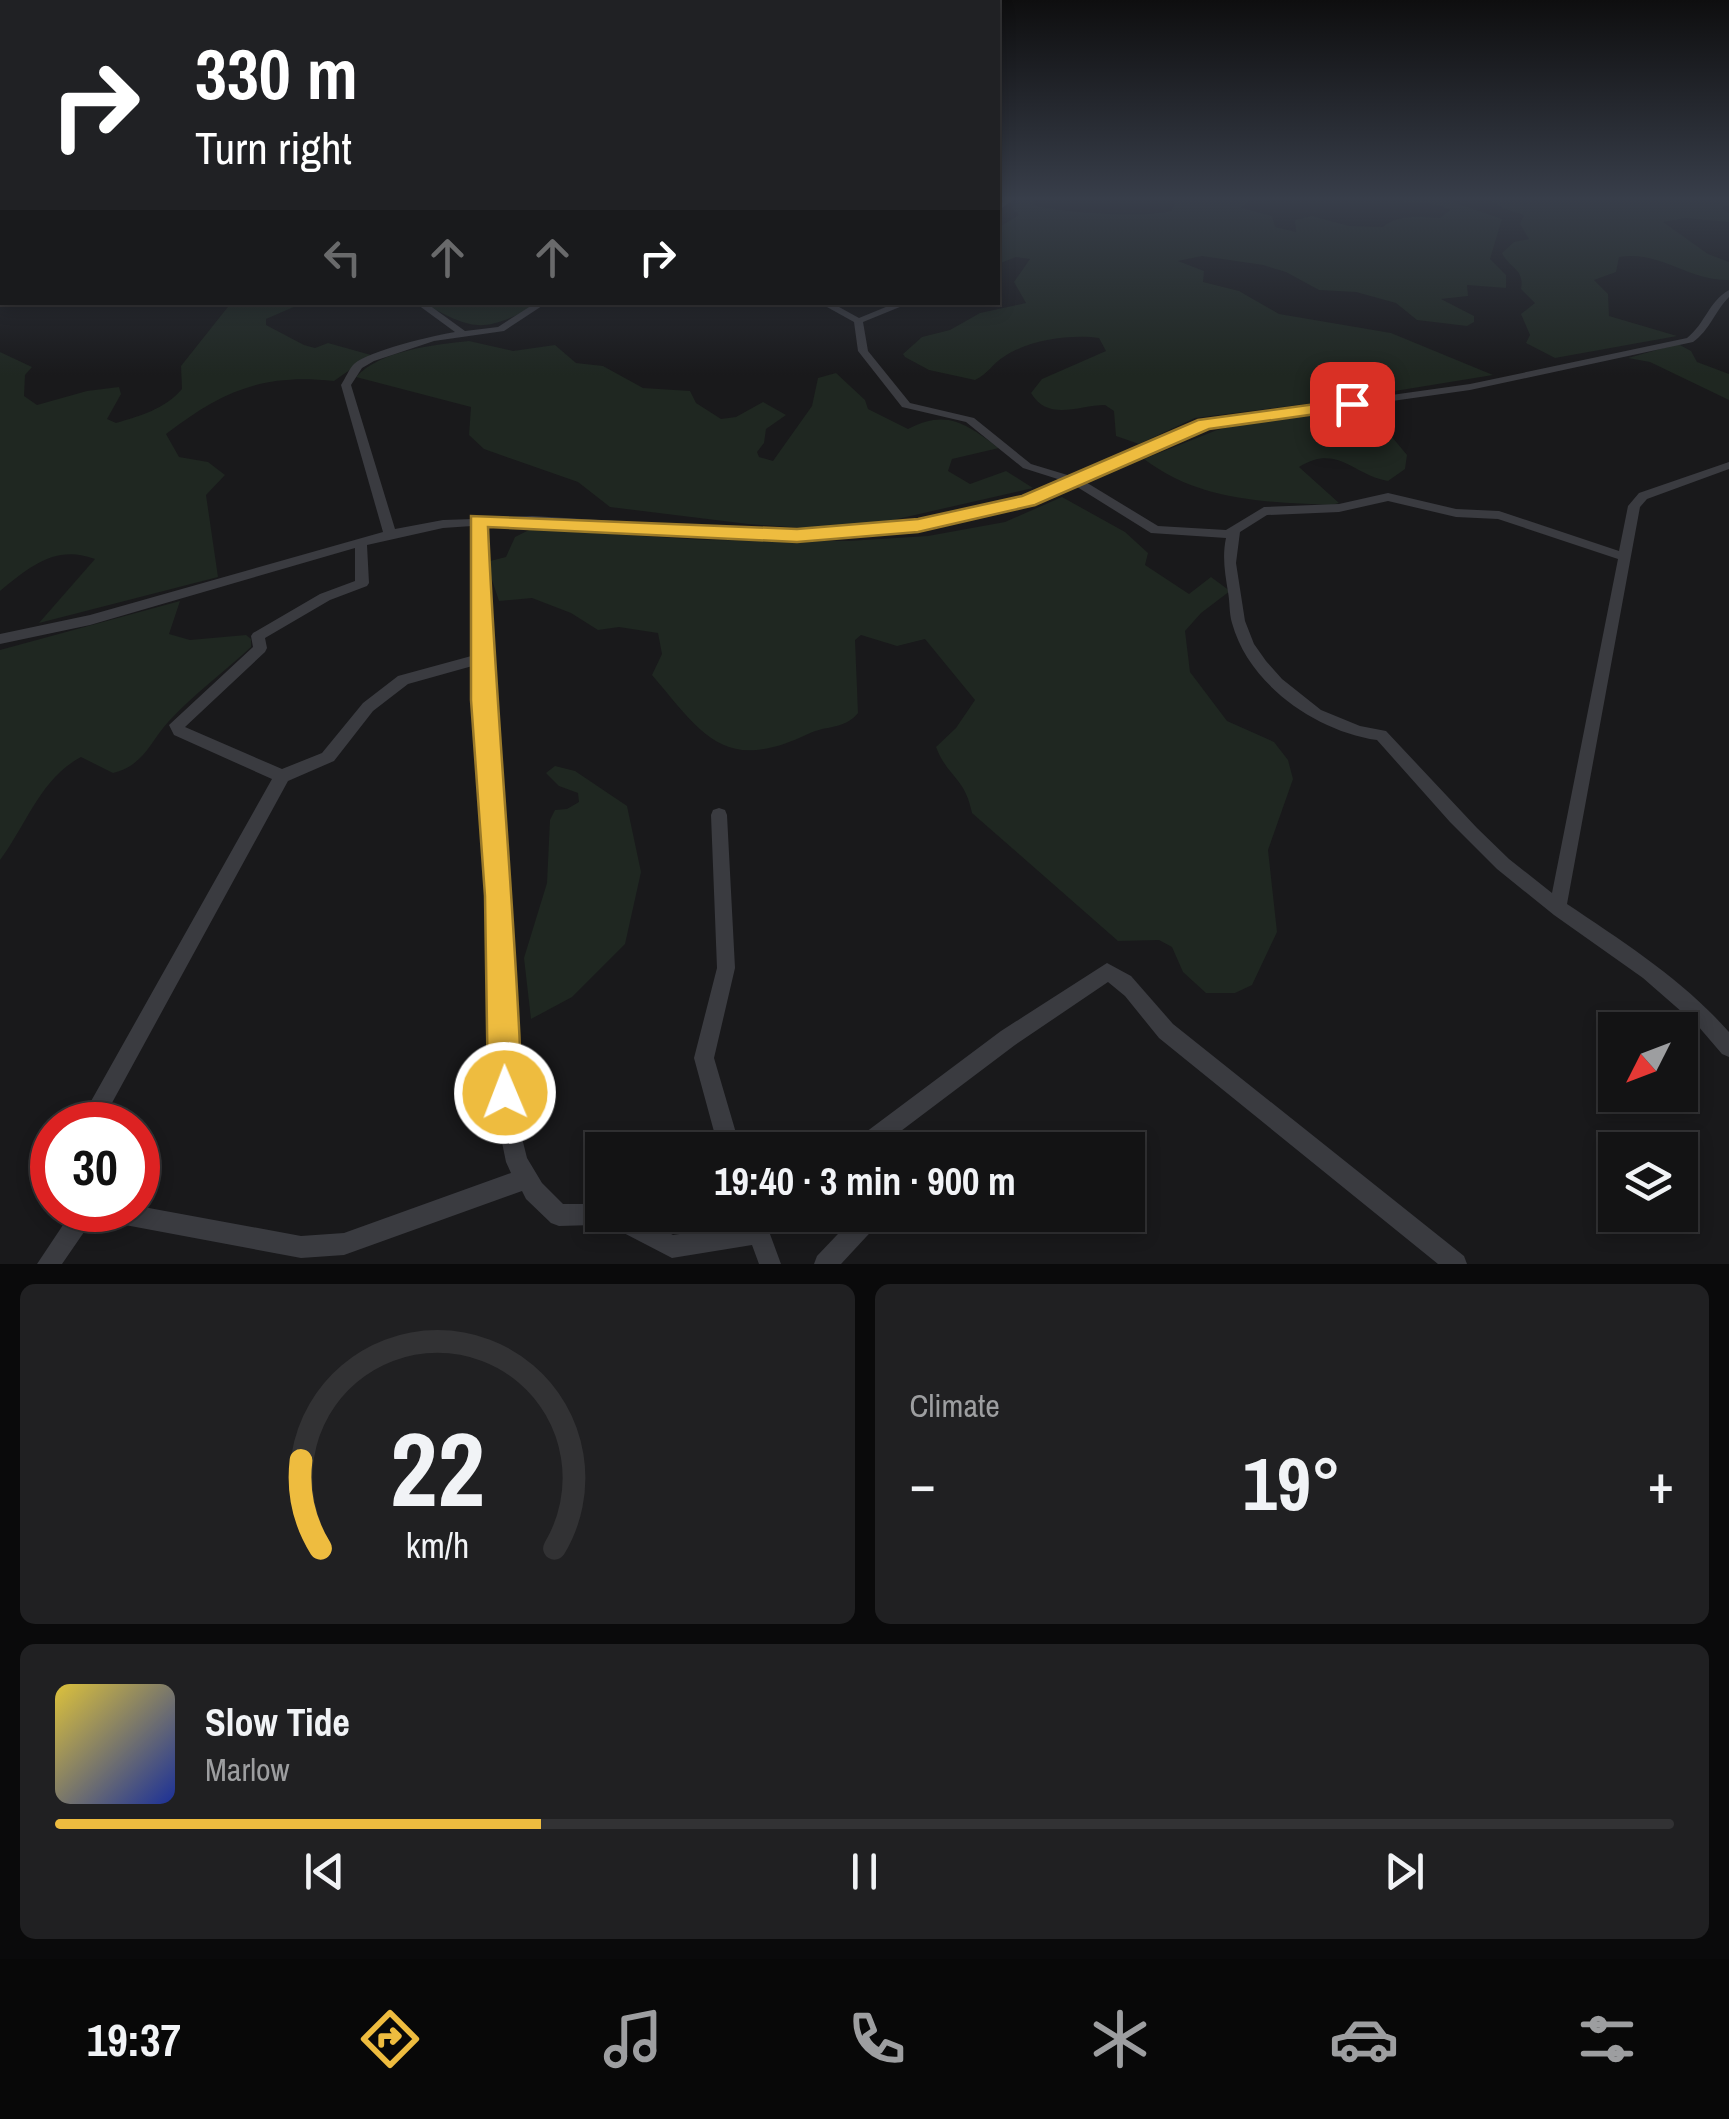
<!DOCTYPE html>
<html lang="en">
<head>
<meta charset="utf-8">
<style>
	body { margin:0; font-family:"Archivo Narrow",sans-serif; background:#202022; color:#f1f3f6; height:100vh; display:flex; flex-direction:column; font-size:38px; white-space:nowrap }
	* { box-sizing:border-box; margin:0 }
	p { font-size:32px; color:#9d9ea0 }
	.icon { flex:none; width:55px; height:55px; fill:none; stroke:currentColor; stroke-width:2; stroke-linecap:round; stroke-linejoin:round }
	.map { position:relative; height:1264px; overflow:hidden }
	.drawer { display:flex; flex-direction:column; gap:20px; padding:20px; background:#0a0a0b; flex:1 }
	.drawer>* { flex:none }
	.top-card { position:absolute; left:0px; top:0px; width:1000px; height:305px; box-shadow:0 5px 15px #0003,0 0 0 2px #323234; background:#202124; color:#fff; overflow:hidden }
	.needle { width:65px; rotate:228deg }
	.controls { position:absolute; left:1598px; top:1012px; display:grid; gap:20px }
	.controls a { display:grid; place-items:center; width:100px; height:100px; border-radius:0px; background:#131314; box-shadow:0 5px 15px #0003,0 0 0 2px #323234; font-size:50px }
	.speed { position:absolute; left:30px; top:1102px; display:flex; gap:20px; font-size:50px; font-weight:700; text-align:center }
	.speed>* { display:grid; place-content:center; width:130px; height:130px; border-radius:50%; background:#131314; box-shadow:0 5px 15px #0003,0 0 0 2px #323234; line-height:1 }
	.speed .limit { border:15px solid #d22; background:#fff; color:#111 }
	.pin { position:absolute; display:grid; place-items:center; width:85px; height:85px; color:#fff; margin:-42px; border-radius:20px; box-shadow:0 5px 15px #0006 }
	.me { position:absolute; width:110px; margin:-55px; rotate:359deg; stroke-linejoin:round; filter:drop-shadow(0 0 8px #0008) }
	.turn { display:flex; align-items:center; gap:35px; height:210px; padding:0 30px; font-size:45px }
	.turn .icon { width:130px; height:130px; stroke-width:2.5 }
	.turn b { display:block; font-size:70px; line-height:85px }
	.lanes { display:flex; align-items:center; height:95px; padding:0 30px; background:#0003; justify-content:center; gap:50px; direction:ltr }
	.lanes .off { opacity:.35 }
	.big { font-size:75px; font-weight:800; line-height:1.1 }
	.drawer .card { flex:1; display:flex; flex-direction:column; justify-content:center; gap:15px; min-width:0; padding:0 35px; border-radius:15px; background:#202022 }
	.drawer .dial { align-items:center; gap:0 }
	.dial svg { height:260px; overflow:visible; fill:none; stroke:#323234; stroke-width:7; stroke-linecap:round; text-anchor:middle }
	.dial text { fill:#f1f3f6; stroke:none }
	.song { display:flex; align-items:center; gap:30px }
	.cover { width:120px; height:120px; border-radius:15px; background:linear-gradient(135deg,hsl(50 70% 55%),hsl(230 70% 35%)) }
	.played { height:10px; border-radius:5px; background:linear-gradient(90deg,#eebc3f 30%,#323234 30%) }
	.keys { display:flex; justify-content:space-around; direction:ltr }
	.heat { display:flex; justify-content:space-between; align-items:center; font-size:55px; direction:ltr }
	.drawer .tiles { flex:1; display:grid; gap:20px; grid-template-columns:1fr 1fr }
	.card:last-child { grid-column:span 2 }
	.trip { position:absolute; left:585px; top:1132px; width:560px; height:100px; border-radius:0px; background:#131314; box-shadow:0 5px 15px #0003,0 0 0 2px #323234; font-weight:800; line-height:100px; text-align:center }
	.tab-bar { display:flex; height:160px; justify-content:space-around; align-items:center; background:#080808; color:#9d9ea0 }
	.tab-bar .icon { width:70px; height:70px }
	.tab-bar .selected { color:#eebc3f }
	.tab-bar b { font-size:45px; color:#f1f3f6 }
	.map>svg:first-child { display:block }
	.green { fill:#1f2721 }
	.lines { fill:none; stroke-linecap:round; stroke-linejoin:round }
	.minor { fill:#3a3b40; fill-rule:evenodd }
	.route { fill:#eebc3f; stroke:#9b7a29; stroke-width:2.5 }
</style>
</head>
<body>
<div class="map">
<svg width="1729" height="1264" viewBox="0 0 1729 1264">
	<rect width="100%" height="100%" fill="#19191b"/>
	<g class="green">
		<path d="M 1018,198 L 1033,198 L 1034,205 C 1059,213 1145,218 1171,211 L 1178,198 L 1251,198 L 1241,208 L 1272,216 L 1275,227 L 1296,232 L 1295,220 L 1312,216 L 1349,226 L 1383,227 C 1397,214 1420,217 1440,218 L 1450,210 L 1439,205 L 1369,198 L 1456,198 L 1450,201 L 1502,219 L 1490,259 L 1506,275 L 1506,288 L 1467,285 L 1468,296 L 1441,299 L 1474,316 L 1474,322 L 1467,326 L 1417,320 L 1396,303 L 1356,292 L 1319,290 L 1286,272 L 1263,265 L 1202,256 L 1178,261 L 1204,271 L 1203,282 L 1239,291 L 1279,314 L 1391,333 L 1493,375 L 1352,398 L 1195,418 L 1139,444 L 1116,436 L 1114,411 L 1105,405 C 1079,405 1048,422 1031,393 L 1042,379 L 1106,351 L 1099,338 C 1071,334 1029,340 1005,356 C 993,363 988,374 975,380 L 929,370 L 905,357 L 903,354 L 922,337 L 950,330 L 980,313 L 1026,303 L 1014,282 L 1030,259 L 1016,257 L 998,264 L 998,228 L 1019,215 L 1012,208 Z"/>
		<path d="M 1489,198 L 1729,198 L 1729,205 L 1721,208 L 1729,213 L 1729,222 L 1685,218 L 1663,222 L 1708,254 L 1729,262 L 1729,280 C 1688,281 1660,250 1619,257 L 1616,272 L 1594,280 L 1608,294 L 1609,316 L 1677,336 L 1555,358 L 1526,343 L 1530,335 L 1521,314 L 1535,303 L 1521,289 C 1525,269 1509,268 1502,253 L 1514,242 L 1529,239 L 1520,224 L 1524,215 L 1502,208 Z"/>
		<path d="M 231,303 L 303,303 L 266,319 L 266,325 L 304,345 L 315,348 L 328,343 L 371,355 L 334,381 C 263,373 222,391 166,434 L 179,457 L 208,462 L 225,475 L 206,495 L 218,577 L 39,623 L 95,559 C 56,544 29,567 0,591 L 0,352 L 32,367 L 25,375 L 24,396 L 37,405 L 87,391 L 119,387 L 121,394 L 107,419 L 116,423 C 140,416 165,409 182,389 L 181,366 Z"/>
		<path d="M 424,303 L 542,303 C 486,330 479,335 424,303 Z"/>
		<path d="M 469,341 L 513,351 L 555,345 L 576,363 L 603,366 L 643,388 L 690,391 L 696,403 L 721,419 L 736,417 L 763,402 L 786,415 L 766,429 L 764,443 L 757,452 L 759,457 L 773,461 L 812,406 L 818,378 L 836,373 L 865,400 L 868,409 L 908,429 C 948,408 967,425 999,448 L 952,459 L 948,471 L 970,484 L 1006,471 L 1033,488 L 845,531 L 748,524 L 610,507 L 578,482 L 484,449 L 469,435 L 471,407 L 356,377 C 381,350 433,345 469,341 Z"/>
		<path d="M 1678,344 L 1691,351 L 1697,362 L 1729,374 L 1729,400 L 1650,362 L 1628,358 Z"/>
		<path d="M 1364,408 L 1391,419 L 1387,431 L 1407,455 L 1405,469 L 1388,481 C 1354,476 1338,443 1299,467 L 1339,503 L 1331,505 C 1265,502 1199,501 1144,459 L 1217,430 L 1278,415 Z"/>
		<path d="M 1062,497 L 1125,532 L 1148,553 L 1145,565 L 1189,594 L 1211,577 L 1230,591 L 1201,613 L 1185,631 L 1190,672 L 1227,721 L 1274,742 L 1288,760 L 1293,779 L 1268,850 L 1277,932 L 1252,985 L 1235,993 L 1206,993 L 1183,972 L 1172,947 L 1159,940 L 1118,941 L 972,813 C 965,777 948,778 936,747 L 956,728 L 975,700 L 925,639 L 897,646 L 861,635 L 855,640 L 858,713 C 844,730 826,725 808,734 C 724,774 703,735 652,675 L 662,654 L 658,633 L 619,627 L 598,630 L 571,613 L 532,598 L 499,601 L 486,562 L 506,557 L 515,537 L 531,529 L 705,540 L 848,541 L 928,536 L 1005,522 Z"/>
		<path d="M 180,601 L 169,634 L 190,640 L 246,635 L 251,639 L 251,647 C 224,672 194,694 169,721 C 150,741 145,765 113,773 L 81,757 C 40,779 27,824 0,860 L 0,650 Z"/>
		<path d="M 555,766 L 575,771 L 627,806 L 641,872 L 625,944 L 572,997 L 531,1019 L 524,958 L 547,883 L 550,820 L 555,810 L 567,809 L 579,802 L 578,793 L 559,786 L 546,773 Z"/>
	</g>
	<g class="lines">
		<g class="minor">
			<path d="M 1007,198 L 1015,198 L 998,211 L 998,206 Z"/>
			<path d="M 1111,198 L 1141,198 L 1138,200 Z"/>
			<path d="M 1729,290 L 1729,297 C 1715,311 1710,330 1693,342 L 1470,390 L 1207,427 L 1084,481 L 1158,526 L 1226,530 L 1264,507 L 1339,504 L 1388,493 L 1456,509 L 1499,511 L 1619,551 L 1628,506 L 1639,493 L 1729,462 L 1729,469 L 1647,499 L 1640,507 L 1567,904 C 1625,943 1683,980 1729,1032 L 1729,1057 L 1722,1054 L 1698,1026 L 1643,978 L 1554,915 L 1497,869 L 1450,822 L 1377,740 C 1316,731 1249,685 1232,623 C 1229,613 1230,602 1228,592 C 1225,573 1222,557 1226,538 L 1151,533 L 1074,485 L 1032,504 L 918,529 L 797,540 L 532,524 L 484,526 L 491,700 L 509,896 L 517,1118 L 527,1158 L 542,1183 L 563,1204 L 602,1204 L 602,1215 L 636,1215 L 673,1235 L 744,1224 L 741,1215 L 763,1215 L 781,1264 L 759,1264 L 752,1245 L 672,1258 L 618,1230 L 594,1225 L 559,1226 L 551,1223 L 526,1199 L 522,1191 L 344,1255 L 301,1258 L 93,1219 L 62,1264 L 37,1264 L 73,1210 L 138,1210 L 138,1206 L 301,1236 L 344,1233 L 511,1173 L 506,1162 L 497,1118 L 491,896 L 476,665 L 408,684 L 373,711 L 334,761 L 288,781 L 107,1112 L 106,1125 L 86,1125 L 90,1103 L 272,779 L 174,735 L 169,725 L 253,647 L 251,636 L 253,633 L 320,594 L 355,581 L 355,548 L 90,625 L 0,644 L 0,634 L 90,615 L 383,532 L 341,385 C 345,379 349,369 354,364 C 368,351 435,335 455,332 L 414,302 L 425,302 L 465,331 L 498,327 L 537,302 L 548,302 L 504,331 L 434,341 L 374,361 L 362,368 L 351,385 L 395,529 L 443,520 L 473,519 L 478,516 L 483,518 L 532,516 L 797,532 L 918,521 L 1025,498 L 1064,481 L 1023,468 L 966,422 L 902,407 L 858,351 L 854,322 L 818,302 L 830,302 L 859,318 L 898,302 L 912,302 L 863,322 L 868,351 L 910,403 L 974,418 L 1031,464 L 1074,477 L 1205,421 L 1470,384 L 1687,338 C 1705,324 1709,301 1729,290 ZM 1388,501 L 1456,517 L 1498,519 L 1618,559 L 1552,893 L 1509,859 L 1477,828 L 1386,731 L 1360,726 L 1321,710 L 1282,679 L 1266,661 L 1254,644 L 1245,621 L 1236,563 L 1240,532 L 1267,515 L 1339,512 ZM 472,526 L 475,655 L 398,676 L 363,703 L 322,753 L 282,769 L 185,727 L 265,652 L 267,648 L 265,638 L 330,600 L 367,586 L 369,583 L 367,545 L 443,528 Z"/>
			<path d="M 719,808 L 725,810 L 727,815 L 735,968 L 714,1058 L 741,1150 L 719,1150 L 694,1058 L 717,968 L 711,815 L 713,810 Z"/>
			<path d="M 1107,963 L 1131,976 L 1173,1024 L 1464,1256 L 1467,1264 L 1438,1264 L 1159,1038 L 1125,996 L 1108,982 L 1015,1045 L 885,1143 L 888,1150 L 866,1150 L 862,1139 L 866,1132 L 1001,1031 Z"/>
			<path d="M 856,1215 L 882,1215 L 879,1223 L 841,1264 L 814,1264 L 817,1256 Z"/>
		</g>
	</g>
	<linearGradient id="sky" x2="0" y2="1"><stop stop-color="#0e0e0f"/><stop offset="0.53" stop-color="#383e4a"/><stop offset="1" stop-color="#383e4a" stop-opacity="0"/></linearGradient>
	<rect width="1729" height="375" fill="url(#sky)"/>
	<path class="route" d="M 1352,399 L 1360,404 L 1358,408 L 1209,429 L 1035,505 L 918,532 L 797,542 L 488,527 C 496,716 515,904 522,1093 L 517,1105 L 505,1110 L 493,1105 L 488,1093 L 485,896 L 471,700 L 471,516 L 797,529 L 918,519 L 1022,496 L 1198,420 Z"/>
</svg>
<div class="controls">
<a><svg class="needle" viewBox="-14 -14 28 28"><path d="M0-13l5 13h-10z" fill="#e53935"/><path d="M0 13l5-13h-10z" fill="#9d9ea0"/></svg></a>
<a><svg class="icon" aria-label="layers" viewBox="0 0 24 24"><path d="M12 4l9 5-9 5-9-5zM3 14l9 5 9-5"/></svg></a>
</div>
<div class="speed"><div class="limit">30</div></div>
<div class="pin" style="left:1352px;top:404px;background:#d93025"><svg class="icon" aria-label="arrive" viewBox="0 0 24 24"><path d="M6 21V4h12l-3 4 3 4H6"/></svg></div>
<svg class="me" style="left:505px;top:1093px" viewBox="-20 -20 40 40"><circle r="17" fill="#eebc3f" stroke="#fff" stroke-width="3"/><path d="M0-11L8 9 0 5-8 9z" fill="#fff"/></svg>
<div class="trip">19:40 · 3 min · 900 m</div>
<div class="top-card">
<div class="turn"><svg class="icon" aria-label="right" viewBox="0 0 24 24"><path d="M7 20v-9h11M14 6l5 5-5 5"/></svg><div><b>330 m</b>Turn right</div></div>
<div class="lanes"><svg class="icon off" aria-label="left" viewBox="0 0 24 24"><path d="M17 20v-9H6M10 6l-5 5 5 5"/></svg><svg class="icon off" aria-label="ahead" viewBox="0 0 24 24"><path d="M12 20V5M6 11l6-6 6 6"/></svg><svg class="icon off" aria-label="ahead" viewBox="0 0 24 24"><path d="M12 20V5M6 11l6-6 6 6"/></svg><svg class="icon" aria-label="right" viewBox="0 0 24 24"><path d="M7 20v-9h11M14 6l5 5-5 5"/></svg></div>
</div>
</div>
<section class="drawer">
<div class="tiles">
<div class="card dial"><svg viewBox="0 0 100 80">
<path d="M14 69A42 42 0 1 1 86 69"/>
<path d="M14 69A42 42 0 0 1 8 42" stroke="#eebc3f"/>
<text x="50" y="56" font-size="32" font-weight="700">22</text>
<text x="50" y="72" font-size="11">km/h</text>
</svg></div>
<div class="card"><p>Climate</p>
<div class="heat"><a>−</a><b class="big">19°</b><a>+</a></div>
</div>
<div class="card">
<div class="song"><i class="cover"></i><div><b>Slow Tide</b><p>Marlow</p></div></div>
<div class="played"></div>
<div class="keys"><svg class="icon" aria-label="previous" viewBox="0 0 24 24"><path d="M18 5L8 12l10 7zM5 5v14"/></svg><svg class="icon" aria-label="pause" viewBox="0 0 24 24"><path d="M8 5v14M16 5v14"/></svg><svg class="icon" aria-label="next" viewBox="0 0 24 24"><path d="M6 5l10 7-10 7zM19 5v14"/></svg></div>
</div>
</div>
</section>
<nav class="tab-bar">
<b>19:37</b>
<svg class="icon selected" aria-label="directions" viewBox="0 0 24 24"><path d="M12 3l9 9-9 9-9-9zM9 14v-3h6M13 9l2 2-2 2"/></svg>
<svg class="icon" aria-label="music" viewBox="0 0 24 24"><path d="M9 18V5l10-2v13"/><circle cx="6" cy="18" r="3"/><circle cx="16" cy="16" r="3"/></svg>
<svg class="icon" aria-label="phone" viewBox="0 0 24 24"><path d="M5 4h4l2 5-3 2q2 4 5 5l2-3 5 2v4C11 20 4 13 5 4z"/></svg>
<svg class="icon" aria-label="climate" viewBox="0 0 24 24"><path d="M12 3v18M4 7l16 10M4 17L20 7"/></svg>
<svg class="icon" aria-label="car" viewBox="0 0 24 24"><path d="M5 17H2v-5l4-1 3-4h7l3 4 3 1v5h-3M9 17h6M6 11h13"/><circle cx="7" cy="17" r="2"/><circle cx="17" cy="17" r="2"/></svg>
<svg class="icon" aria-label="filters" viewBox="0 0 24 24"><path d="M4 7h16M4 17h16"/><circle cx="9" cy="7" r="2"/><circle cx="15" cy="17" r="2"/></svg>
</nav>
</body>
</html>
